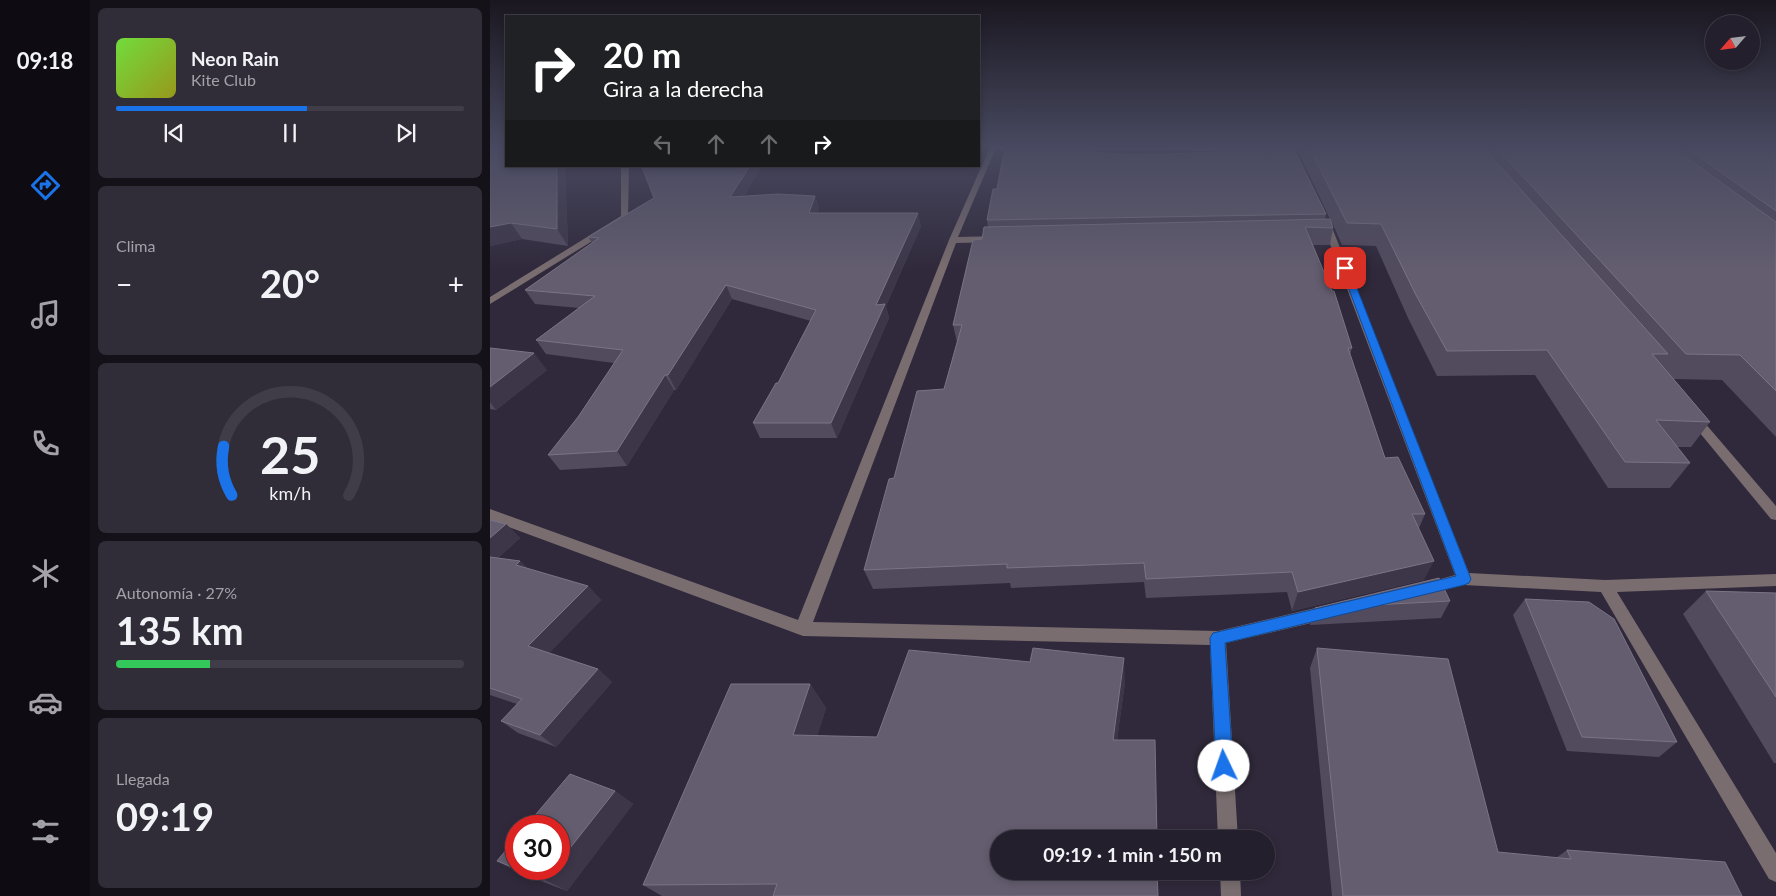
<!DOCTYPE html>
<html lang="es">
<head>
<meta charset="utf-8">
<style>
	body { margin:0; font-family:Lato,sans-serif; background:#302c38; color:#f1f3f6; height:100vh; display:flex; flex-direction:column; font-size:19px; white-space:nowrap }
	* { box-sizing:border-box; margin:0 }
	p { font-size:16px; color:#a3a2a9 }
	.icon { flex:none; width:28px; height:28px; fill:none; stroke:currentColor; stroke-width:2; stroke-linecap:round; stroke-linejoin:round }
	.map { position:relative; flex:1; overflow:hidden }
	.details { display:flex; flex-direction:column; gap:8px; padding:8px; background:#141118; width:400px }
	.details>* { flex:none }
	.guide { position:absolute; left:15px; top:15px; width:475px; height:152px; border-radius:0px; box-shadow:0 2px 8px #0003,0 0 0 1px #413d48; background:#202124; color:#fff; overflow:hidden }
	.needle { width:32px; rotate:242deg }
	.buttons { position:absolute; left:1215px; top:15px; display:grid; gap:10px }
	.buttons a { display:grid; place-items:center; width:55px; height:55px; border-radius:50%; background:#241f2c; box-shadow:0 2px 8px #0003,0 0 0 1px #413d48; font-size:25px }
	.speed { position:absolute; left:15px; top:815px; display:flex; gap:10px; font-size:25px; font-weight:700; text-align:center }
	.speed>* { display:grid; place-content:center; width:65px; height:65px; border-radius:50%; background:#241f2c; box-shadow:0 2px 8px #0003,0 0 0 1px #413d48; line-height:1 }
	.speed .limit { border:8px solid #d22; background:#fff; color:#111 }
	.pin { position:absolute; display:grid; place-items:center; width:42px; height:42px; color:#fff; margin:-21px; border-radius:10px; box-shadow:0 2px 8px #0006 }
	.me { position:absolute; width:55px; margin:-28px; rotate:357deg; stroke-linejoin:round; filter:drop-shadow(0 0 4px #0008) }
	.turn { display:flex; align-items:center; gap:18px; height:105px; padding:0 15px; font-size:22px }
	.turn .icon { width:65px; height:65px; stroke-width:2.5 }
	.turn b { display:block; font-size:35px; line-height:42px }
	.lanes { display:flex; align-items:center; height:48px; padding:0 15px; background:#0003; justify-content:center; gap:25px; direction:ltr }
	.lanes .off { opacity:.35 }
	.big { font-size:38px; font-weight:700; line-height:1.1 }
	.details .card { flex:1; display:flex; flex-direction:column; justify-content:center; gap:8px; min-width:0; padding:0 18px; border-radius:8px; background:#302c38 }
	.details .dial { align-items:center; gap:0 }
	.dial svg { height:130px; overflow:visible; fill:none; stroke:#413d48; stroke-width:7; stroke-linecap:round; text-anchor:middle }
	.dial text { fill:#f1f3f6; stroke:none }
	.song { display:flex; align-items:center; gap:15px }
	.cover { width:60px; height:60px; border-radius:8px; background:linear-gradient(135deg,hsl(100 70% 55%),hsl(60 70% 35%)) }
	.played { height:5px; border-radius:2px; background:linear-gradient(90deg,#1a73e8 55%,#413d48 55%) }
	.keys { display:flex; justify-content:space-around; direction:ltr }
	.heat { display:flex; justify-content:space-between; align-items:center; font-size:28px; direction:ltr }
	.charge { height:8px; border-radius:4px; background:linear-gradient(90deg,#34c759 27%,#413d48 0) }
	.trip { position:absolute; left:500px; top:830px; width:285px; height:50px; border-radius:25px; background:#241f2c; box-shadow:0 2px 8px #0003,0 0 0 1px #413d48; font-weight:700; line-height:50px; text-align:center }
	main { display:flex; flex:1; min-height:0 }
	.menu { display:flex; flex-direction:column; width:90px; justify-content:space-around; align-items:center; background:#0e0c12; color:#a3a2a9 }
	.menu .icon { width:35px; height:35px }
	.menu .active { color:#1a73e8 }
	.menu b { font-size:22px; color:#f1f3f6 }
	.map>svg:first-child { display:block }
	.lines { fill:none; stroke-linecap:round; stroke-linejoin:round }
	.street { fill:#796d6f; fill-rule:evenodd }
	.wall { fill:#524b5e }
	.shaded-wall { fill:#3d3649 }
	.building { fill:#635d6f; stroke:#7a7484 }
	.route { fill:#1a73e8; stroke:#114b97 }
</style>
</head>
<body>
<main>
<nav class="menu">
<b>09:18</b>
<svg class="icon active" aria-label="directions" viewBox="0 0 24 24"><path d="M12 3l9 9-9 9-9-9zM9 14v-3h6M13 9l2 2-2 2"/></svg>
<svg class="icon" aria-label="music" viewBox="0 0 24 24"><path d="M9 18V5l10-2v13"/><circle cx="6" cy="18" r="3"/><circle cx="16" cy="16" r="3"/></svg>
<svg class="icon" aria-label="phone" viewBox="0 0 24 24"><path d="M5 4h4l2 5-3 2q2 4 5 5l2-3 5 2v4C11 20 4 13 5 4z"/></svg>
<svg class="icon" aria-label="climate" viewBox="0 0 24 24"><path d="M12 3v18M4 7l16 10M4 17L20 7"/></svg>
<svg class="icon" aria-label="car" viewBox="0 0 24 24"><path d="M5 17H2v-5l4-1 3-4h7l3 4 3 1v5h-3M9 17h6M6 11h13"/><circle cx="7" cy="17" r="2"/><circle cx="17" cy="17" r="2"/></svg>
<svg class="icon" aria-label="filters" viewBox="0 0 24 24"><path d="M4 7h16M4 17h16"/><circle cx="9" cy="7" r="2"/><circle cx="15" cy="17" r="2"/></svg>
</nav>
<section class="details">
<div class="card">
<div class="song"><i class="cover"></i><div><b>Neon Rain</b><p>Kite Club</p></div></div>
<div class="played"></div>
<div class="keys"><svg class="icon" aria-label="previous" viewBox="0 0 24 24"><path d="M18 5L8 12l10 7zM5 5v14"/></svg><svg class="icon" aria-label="pause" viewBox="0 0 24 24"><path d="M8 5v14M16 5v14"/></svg><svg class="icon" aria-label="next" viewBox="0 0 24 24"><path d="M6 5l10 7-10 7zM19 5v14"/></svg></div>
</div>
<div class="card"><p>Clima</p>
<div class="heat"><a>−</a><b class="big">20°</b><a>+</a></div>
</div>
<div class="card dial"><svg viewBox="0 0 100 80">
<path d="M14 69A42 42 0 1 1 86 69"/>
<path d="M14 69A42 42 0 0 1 9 39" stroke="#1a73e8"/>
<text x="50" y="56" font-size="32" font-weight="700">25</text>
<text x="50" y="72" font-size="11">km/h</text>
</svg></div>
<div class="card"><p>Autonomía · 27%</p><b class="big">135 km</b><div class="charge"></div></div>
<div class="card"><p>Llegada</p><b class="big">09:19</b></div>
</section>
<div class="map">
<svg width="1286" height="896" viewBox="0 0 1286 896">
	<rect width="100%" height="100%" fill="#30293b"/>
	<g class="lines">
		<g class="street">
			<path d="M 500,147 L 743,147 L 746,149 L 743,151 L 505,150 L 468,237 L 508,236 L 512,239 L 508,242 L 466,243 L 323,622 L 728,631 L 838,605 L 843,607 L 846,612 L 843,617 L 838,619 L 736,643 L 748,839 L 728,839 L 720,645 L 313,636 L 0,520 L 0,509 L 308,620 L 459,240 Z"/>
			<path d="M 131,166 L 139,166 L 138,219 L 0,304 L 0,297 L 131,216 Z"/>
			<path d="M 832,218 L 839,220 L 979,573 L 1115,580 L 1286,574 L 1286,586 L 1127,592 L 1286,853 L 1286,882 L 1279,879 L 1111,592 L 974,585 L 937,594 L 932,592 L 929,588 L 932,584 L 965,575 L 831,220 Z"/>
			<path d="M 1204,414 L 1208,415 L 1286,506 L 1286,520 L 1281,519 L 1200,421 L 1198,418 Z"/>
			<path d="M 730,871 L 750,871 L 751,896 L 731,896 Z"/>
		</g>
	</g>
	<g class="wall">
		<path d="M 0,145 L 16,166 L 75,166 L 78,246 L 32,239 L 0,246 Z"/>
		<path d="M 725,145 L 802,145 L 836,214 L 835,220 L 840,219 L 805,145 L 1286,145 L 1286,437 L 1232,380 L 1184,379 L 1220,422 L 1201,447 L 1187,447 L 1200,463 L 1180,488 L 1118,488 L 1045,375 L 947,376 L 918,318 L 886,246 L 852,245 L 842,222 L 843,228 L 840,245 L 823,245 L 862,348 L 860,355 L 895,458 L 935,514 L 929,528 L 934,580 L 802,611 L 797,592 L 656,598 L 654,582 L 521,588 L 520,583 L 383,589 L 374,570 L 404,478 L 454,389 L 467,342 L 463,325 L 492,239 L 498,227 L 497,220 L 507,189 L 644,155 L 728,152 L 728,146 L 725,146 Z"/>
		<path d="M 154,166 L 272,166 L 254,196 L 325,196 L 329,209 L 328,213 L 431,226 L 396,306 L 399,318 L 347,438 L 270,438 L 263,423 L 288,383 L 321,321 L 242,299 L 186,390 L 184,390 L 137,466 L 70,470 L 58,455 L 88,417 L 124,363 L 56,354 L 46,340 L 89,308 L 45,304 L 35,290 L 102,243 L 98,237 L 164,198 Z"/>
		<path d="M 0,348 L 57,370 L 6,410 L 0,409 Z"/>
		<path d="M 0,520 L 16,524 L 30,538 L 8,558 L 30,561 L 38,569 L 98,586 L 111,600 L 59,653 L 108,669 L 122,682 L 66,747 L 28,733 L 11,721 L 27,704 L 0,695 Z"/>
		<path d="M 1216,591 L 1286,593 L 1286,763 L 1284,763 L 1193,614 Z"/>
		<path d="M 1035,599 L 1187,742 L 1169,757 L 1077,751 L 1023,615 Z"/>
		<path d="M 960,601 L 951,618 L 820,625 L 825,608 Z"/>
		<path d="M 827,648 L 1008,852 L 1066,858 L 1077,850 L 1252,896 L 842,896 L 820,668 Z"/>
		<path d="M 635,682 L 627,740 L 668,896 L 172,896 L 153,885 L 320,684 L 336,708 L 327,736 L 387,737 Z"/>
		<path d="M 125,791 L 143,804 L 77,891 L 30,873 L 7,861 Z"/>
	</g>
	<g class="shaded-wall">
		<path d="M 67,166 L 75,166 L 78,246 L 67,229 Z"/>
		<path d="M 260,166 L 272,166 L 246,209 L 240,197 Z"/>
		<path d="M 325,196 L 329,209 L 324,226 L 319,213 Z"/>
		<path d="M 428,213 L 431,226 L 396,306 L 399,318 L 347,438 L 341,423 L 386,305 Z"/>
		<path d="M 21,223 L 32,239 L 0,246 L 0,227 Z"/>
		<path d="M 236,285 L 242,299 L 186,390 L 178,375 Z"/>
		<path d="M 44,353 L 57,370 L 6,410 L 0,402 L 0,387 Z"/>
		<path d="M 175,375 L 184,390 L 137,466 L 127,451 Z"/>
		<path d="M 16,524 L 30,538 L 0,565 L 0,538 Z"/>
		<path d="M 30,561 L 44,575 L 26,565 Z"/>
		<path d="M 944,561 L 934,580 L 802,611 L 808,592 Z"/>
		<path d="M 98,586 L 111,600 L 53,659 L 38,646 Z"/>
		<path d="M 634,658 L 635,682 L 624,762 L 623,740 Z"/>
		<path d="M 108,669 L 122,682 L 66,747 L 50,735 Z"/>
		<path d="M 320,684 L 336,708 L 320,758 L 303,735 Z"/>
		<path d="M 125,791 L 143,804 L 77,891 L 55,880 L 64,869 L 69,869 L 69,862 Z"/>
	</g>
	<g class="building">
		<path d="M 0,145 L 16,145 L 16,166 L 67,166 L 67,229 L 21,223 L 0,227 Z"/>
		<path d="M 730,145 L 802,145 L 836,214 L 497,220 L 503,189 L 507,189 L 515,146 L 644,155 L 732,152 Z"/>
		<path d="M 818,145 L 991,145 L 1178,354 L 1162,354 L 1220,422 L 1166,420 L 1200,463 L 1135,462 L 1057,350 L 957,351 L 926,295 L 891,224 L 857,223 Z"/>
		<path d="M 1004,145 L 1179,145 L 1286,222 L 1286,391 L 1250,355 L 1196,354 Z"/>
		<path d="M 1192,145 L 1286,145 L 1286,211 Z"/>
		<path d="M 154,166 L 260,166 L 240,197 L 288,194 L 325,196 L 319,213 L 428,213 L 386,305 L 395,304 L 341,423 L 263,423 L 286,383 L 288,383 L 326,310 L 236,285 L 178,375 L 175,375 L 127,451 L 58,455 L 88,417 L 133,350 L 46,340 L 105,296 L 35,290 L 109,238 L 98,237 L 164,198 L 152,167 Z"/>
		<path d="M 840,219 L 843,228 L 815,227 L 842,291 L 844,291 L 862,348 L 858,348 L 895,458 L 908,457 L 935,514 L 922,514 L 944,561 L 808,592 L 802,572 L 656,579 L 654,563 L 517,568 L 517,564 L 374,570 L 399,479 L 404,478 L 427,391 L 454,389 L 472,325 L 463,325 L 483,240 L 492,239 L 494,227 Z"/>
		<path d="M 0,348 L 44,353 L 0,387 Z"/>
		<path d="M 0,520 L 16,524 L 0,538 Z"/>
		<path d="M 0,557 L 30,561 L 26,565 L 98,586 L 38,646 L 108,669 L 50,735 L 11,721 L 32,699 L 0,688 Z"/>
		<path d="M 949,578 L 960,601 L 825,608 Z"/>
		<path d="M 1216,591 L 1286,593 L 1286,697 Z"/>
		<path d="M 1035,599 L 1099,602 L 1124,619 L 1187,742 L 1092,737 Z"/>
		<path d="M 543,648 L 634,658 L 623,740 L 665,740 L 667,839 L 509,839 L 509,871 L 667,871 L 668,896 L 283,896 L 287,884 L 153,885 L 241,684 L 320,684 L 303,735 L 387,737 L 419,650 L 540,662 Z"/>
		<path d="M 827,648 L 958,659 L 1008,852 L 1081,859 L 1077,850 L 1235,862 L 1252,896 L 853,896 Z"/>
		<path d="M 80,774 L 125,791 L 69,862 L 69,826 L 36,826 Z"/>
		<path d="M 26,838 L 26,869 L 64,869 L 55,880 L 7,861 Z"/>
	</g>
	<linearGradient id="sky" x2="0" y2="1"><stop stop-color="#1a1720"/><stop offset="0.54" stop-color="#484960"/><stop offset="1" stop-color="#484960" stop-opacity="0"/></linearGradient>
	<rect width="1286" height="271" fill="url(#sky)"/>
	<path class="route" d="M 855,266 L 859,268 L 981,579 L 979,583 L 974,585 L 735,643 L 743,766 L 740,772 L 734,774 L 729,772 L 726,766 L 720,638 L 723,633 L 966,576 L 851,268 Z"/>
</svg>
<div class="buttons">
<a><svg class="needle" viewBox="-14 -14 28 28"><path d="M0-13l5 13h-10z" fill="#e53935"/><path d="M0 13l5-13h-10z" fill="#a3a2a9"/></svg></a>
</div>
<div class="speed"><div class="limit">30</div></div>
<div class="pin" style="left:855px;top:268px;background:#d93025"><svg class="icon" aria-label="arrive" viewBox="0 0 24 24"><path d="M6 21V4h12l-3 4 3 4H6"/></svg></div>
<svg class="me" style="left:734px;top:766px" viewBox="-20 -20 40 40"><circle r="19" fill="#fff"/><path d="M0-13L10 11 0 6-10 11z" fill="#1a73e8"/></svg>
<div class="trip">09:19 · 1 min · 150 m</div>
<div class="guide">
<div class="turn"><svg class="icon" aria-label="right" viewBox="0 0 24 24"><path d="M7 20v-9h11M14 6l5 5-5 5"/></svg><div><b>20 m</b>Gira a la derecha</div></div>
<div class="lanes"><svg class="icon off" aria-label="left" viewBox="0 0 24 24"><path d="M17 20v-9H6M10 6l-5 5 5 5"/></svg><svg class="icon off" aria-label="ahead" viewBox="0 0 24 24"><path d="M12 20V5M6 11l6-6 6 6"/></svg><svg class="icon off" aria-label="ahead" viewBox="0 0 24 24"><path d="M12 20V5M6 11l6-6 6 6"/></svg><svg class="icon" aria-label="right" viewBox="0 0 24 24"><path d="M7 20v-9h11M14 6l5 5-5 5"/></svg></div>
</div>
</div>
</main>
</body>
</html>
